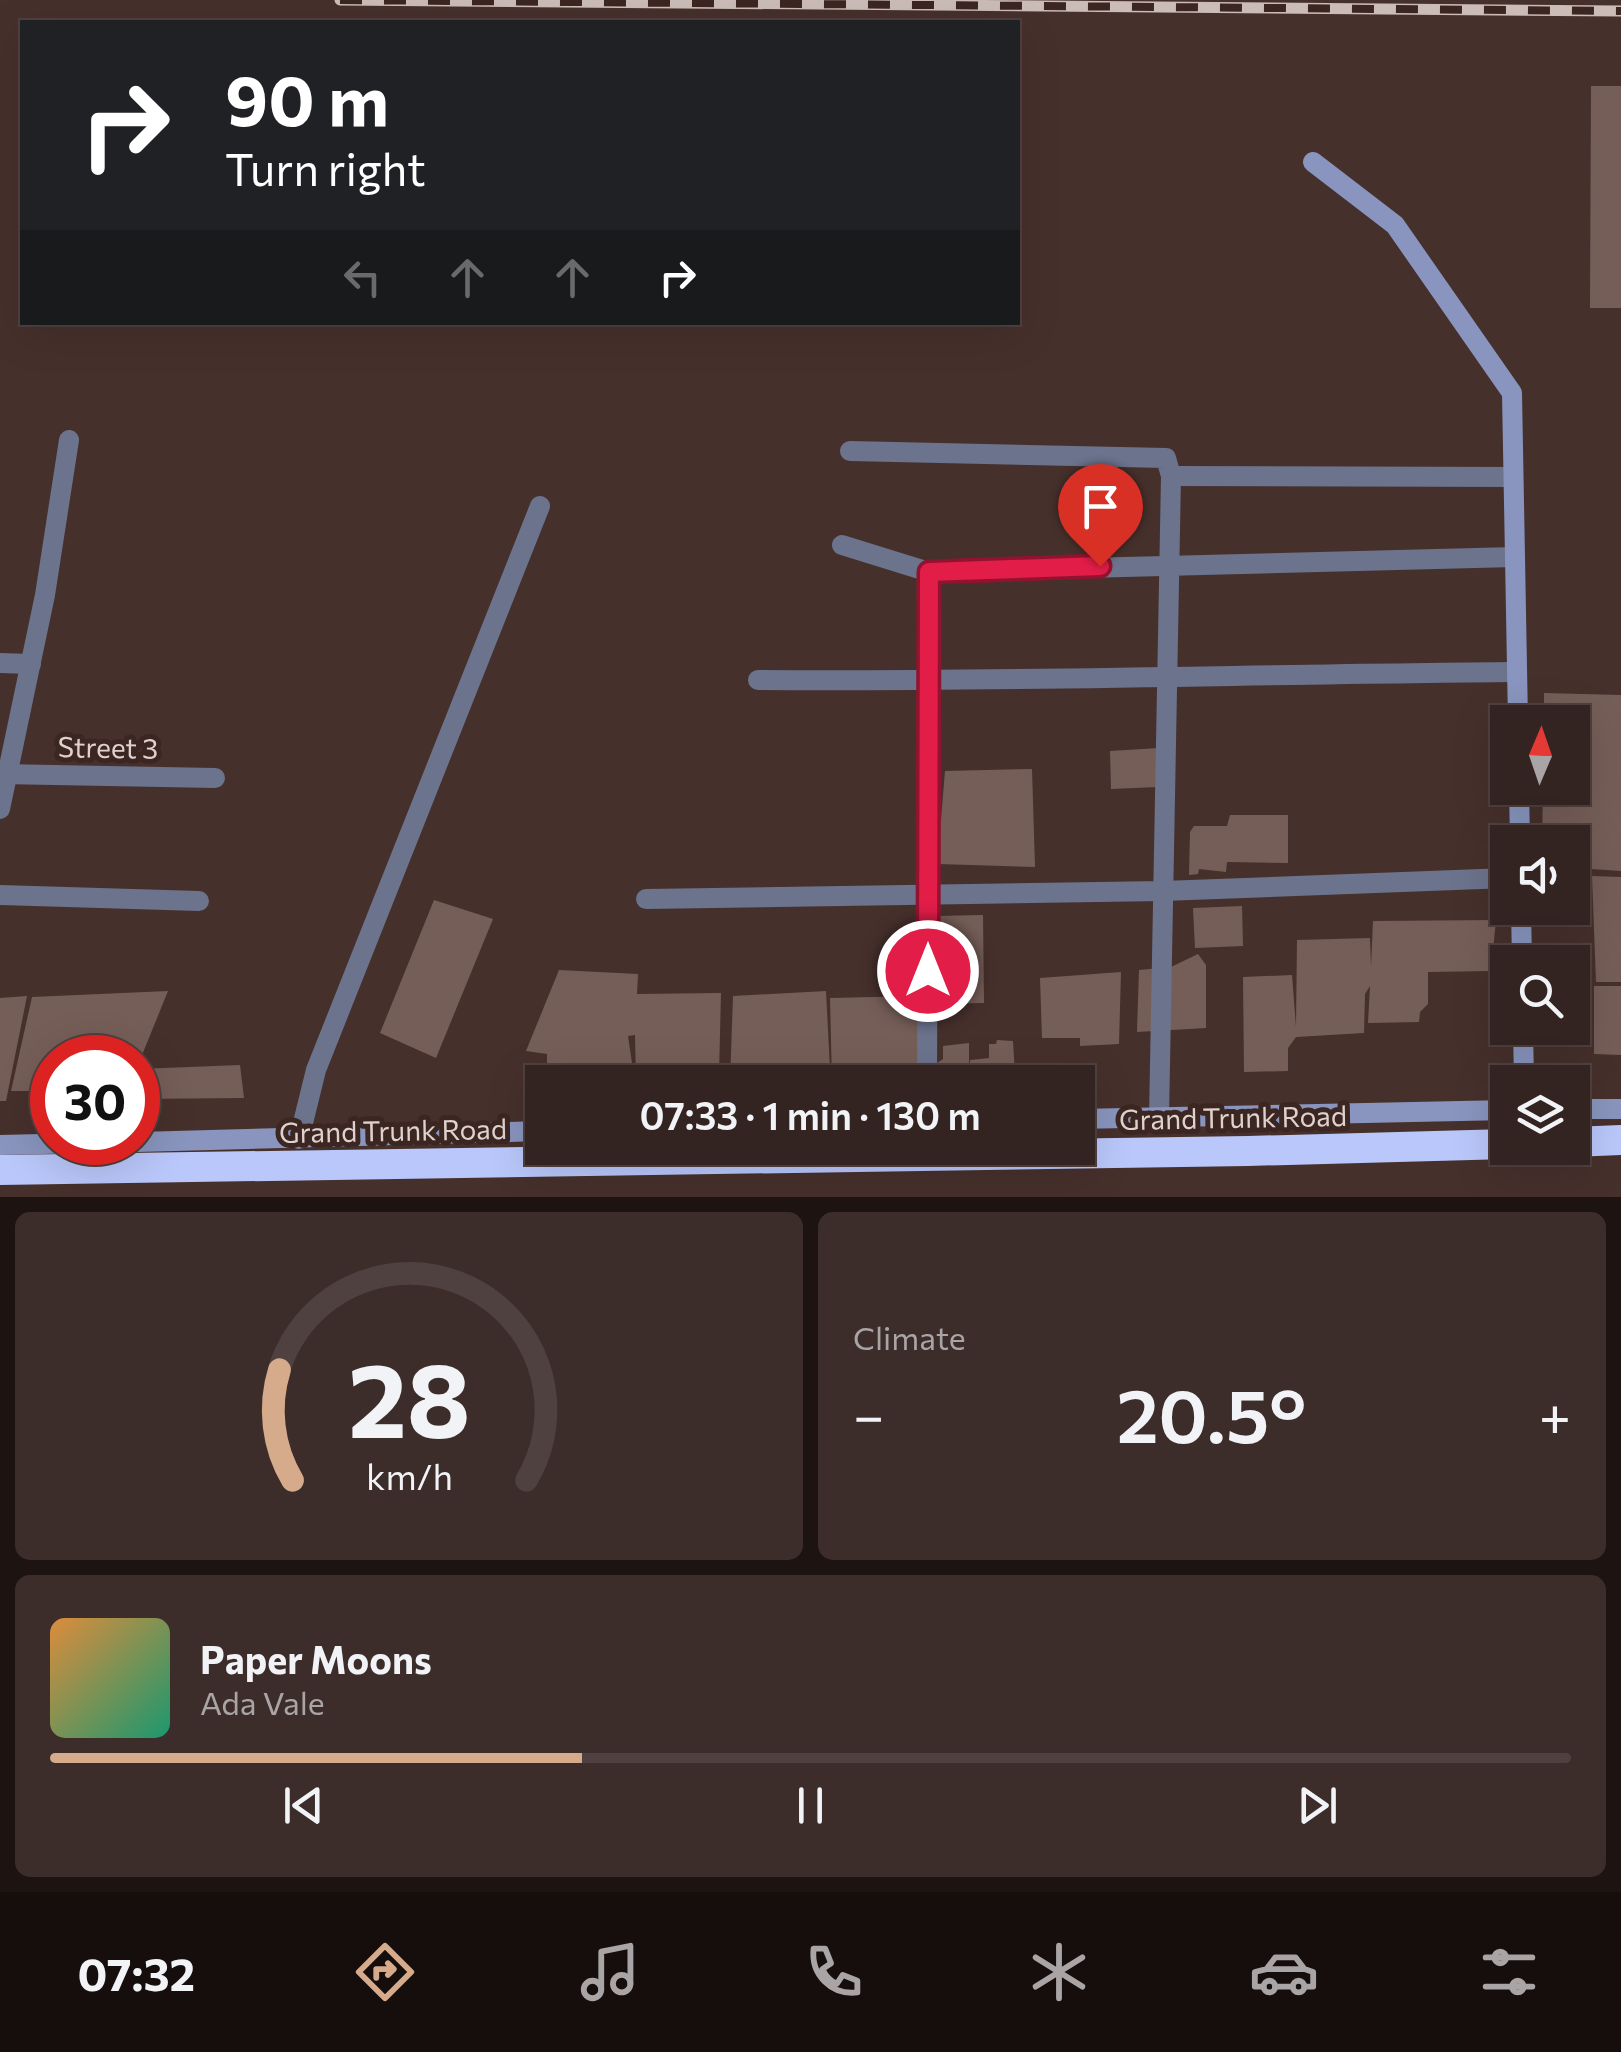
<!DOCTYPE html>
<html lang="en">
<head>
<meta charset="utf-8">
<style>
	body { margin:0; font-family:Commissioner,sans-serif; background:#3c2c2a; color:#f1f3f6; height:100vh; display:flex; flex-direction:column; font-size:38px; white-space:nowrap }
	* { box-sizing:border-box; margin:0 }
	p { font-size:32px; color:#a9a4a5 }
	.icon { flex:none; width:55px; height:55px; fill:none; stroke:currentColor; stroke-width:2; stroke-linecap:round; stroke-linejoin:round }
	.map { position:relative; height:1197px; overflow:hidden }
	.details { display:flex; flex-direction:column; gap:15px; padding:15px; background:#1d1412; flex:1 }
	.details>* { flex:none }
	.banner { position:absolute; left:20px; top:20px; width:1000px; height:305px; border-radius:0px; box-shadow:0 10px 40px #0002,0 0 0 2px #4e413f; background:#202124; color:#fff; overflow:hidden }
	.needle { width:65px; rotate:2deg }
	.buttons { position:absolute; left:1490px; top:705px; display:grid; gap:20px }
	.buttons a { display:grid; place-items:center; width:100px; height:100px; border-radius:0px; background:#342421; box-shadow:0 10px 40px #0002,0 0 0 2px #4e413f; font-size:50px }
	.speed { position:absolute; left:30px; top:1035px; display:flex; gap:20px; font-size:50px; font-weight:700; text-align:center }
	.speed>* { display:grid; place-content:center; width:130px; height:130px; border-radius:50%; background:#342421; box-shadow:0 10px 40px #0002,0 0 0 2px #4e413f; line-height:1 }
	.speed .limit { border:15px solid #d22; background:#fff; color:#111 }
	.pin { position:absolute; display:grid; place-items:center; width:85px; height:85px; color:#fff; margin:-102px -42px; border-radius:50% 50% 50% 0; rotate:-45deg; box-shadow:0 0 10px #0007 }
	.pin .icon { rotate:45deg }
	.me { position:absolute; width:110px; margin:-55px; rotate:0deg; stroke-linejoin:round; filter:drop-shadow(0 0 8px #0008) }
	.turn { display:flex; align-items:center; gap:35px; height:210px; padding:0 40px; font-size:45px }
	.turn .icon { width:130px; height:130px; stroke-width:2.5 }
	.turn b { display:block; font-size:70px; line-height:85px }
	.lanes { display:flex; align-items:center; height:95px; padding:0 40px; background:#0003; justify-content:center; gap:50px; direction:ltr }
	.lanes .off { opacity:.35 }
	.big { font-size:75px; font-weight:600; line-height:1.1 }
	.details .card { flex:1; display:flex; flex-direction:column; justify-content:center; gap:15px; min-width:0; padding:0 35px; border-radius:15px; background:#3c2c2a }
	.details .dial { align-items:center; gap:0 }
	.dial svg { height:260px; overflow:visible; fill:none; stroke:#4e413f; stroke-width:7; stroke-linecap:round; text-anchor:middle }
	.dial text { fill:#f1f3f6; stroke:none }
	.song { display:flex; align-items:center; gap:30px }
	.cover { width:120px; height:120px; border-radius:15px; background:linear-gradient(135deg,hsl(30 70% 55%),hsl(160 70% 35%)) }
	.played { height:10px; border-radius:5px; background:linear-gradient(90deg,#d6ab8b 35%,#4e413f 35%) }
	.keys { display:flex; justify-content:space-around; direction:ltr }
	.heat { display:flex; justify-content:space-between; align-items:center; font-size:55px; direction:ltr }
	.details .tiles { flex:1; display:grid; gap:15px; grid-template-columns:1fr 1fr }
	.card:last-child { grid-column:span 2 }
	.trip { position:absolute; left:525px; top:1065px; width:570px; height:100px; border-radius:0px; background:#342421; box-shadow:0 10px 40px #0002,0 0 0 2px #4e413f; font-weight:600; line-height:100px; text-align:center }
	.tabs { display:flex; height:160px; justify-content:space-around; align-items:center; background:#150e0d; color:#a9a4a5 }
	.tabs .icon { width:70px; height:70px }
	.tabs .selected { color:#d6ab8b }
	.tabs b { font-size:45px; color:#f1f3f6 }
	.map>svg:first-child { display:block }
	.building { fill:#765e58 }
	.lines { fill:none; stroke-linecap:round; stroke-linejoin:round }
	.street { stroke:#6c738d; stroke-width:20 }
	.secondary { stroke:#8995be; stroke-width:20 }
	.highway { stroke:#b9c7fa; stroke-width:30 }
	.rail-casing { stroke:#cbbcb8; stroke-width:11 }
	.rail { stroke:#3b2622; stroke-width:8; stroke-dasharray:22; stroke-linecap:butt }
	.route-casing { stroke:#92132f; stroke-width:25 }
	.route { stroke:#e11d48; stroke-width:18 }
	.labels { text-anchor:middle; stroke-width:10; stroke-linejoin:round; paint-order:stroke }
	.street-label { font-size:28px; fill:#dfd1cd; stroke:#3b2622 }
</style>
</head>
<body>
<div class="map">
<svg width="1621" height="1197" viewBox="0 0 1621 1197">
	<rect width="100%" height="100%" fill="#46302c"/>
	<g class="building">
		<path d="M 1591,86 L 1621,86 L 1621,308 L 1590,308 Z"/>
		<path d="M 1544,693 L 1621,695 L 1621,871 L 1591,869 L 1589,918 L 1540,918 L 1540,908 L 1572,908 L 1572,842 L 1542,842 L 1543,788 L 1572,788 L 1572,722 L 1544,722 Z"/>
		<path d="M 1159,748 L 1158,787 L 1111,789 L 1110,751 Z"/>
		<path d="M 1032,769 L 1035,867 L 938,864 L 934,823 L 941,820 L 945,771 Z"/>
		<path d="M 1230,815 L 1288,815 L 1288,863 L 1227,862 L 1226,872 L 1199,869 L 1198,874 L 1189,875 L 1190,832 L 1194,826 L 1227,826 Z"/>
		<path d="M 1592,876 L 1621,877 L 1621,982 L 1596,982 Z"/>
		<path d="M 434,900 L 493,919 L 436,1058 L 380,1033 Z"/>
		<path d="M 1242,906 L 1243,946 L 1195,948 L 1193,908 Z"/>
		<path d="M 983,915 L 984,1003 L 936,1004 L 935,916 Z"/>
		<path d="M 1496,920 L 1491,971 L 1428,972 L 1428,1004 L 1420,1012 L 1419,1022 L 1368,1023 L 1370,986 L 1365,994 L 1364,1033 L 1296,1037 L 1288,1048 L 1288,1071 L 1244,1072 L 1243,977 L 1292,975 L 1296,1027 L 1297,940 L 1370,938 L 1371,967 L 1373,921 Z"/>
		<path d="M 1198,954 L 1206,965 L 1206,1028 L 1137,1032 L 1139,970 L 1171,967 Z"/>
		<path d="M 559,970 L 638,974 L 637,994 L 721,993 L 719,1075 L 715,1082 L 636,1080 L 635,1035 L 628,1036 L 632,1063 L 547,1065 L 547,1054 L 526,1051 Z"/>
		<path d="M 1121,972 L 1119,1044 L 1080,1046 L 1080,1038 L 1042,1038 L 1040,978 Z"/>
		<path d="M 1594,986 L 1621,986 L 1621,1055 L 1594,1054 Z"/>
		<path d="M 168,991 L 138,1065 L 138,1058 L 52,1058 L 52,1091 L 11,1091 L 32,997 Z"/>
		<path d="M 826,991 L 830,1069 L 818,1072 L 816,1082 L 730,1082 L 733,996 Z"/>
		<path d="M 27,996 L 6,1101 L 0,1101 L 0,998 Z"/>
		<path d="M 917,996 L 920,1082 L 832,1082 L 830,998 Z"/>
		<path d="M 997,1040 L 1013,1041 L 1015,1075 L 969,1078 L 970,1060 L 989,1058 L 989,1044 L 996,1044 Z"/>
		<path d="M 969,1043 L 969,1078 L 937,1082 L 937,1063 L 943,1059 L 943,1046 Z"/>
		<path d="M 240,1065 L 244,1098 L 138,1099 L 138,1069 Z"/>
	</g>
	<g class="lines">
		<g class="street">
			<path d="M 850,451 L 1166,458 L 1171,476 L 1159,1118"/>
			<path d="M 1171,476 L 1513,477"/>
			<path d="M 842,545 L 929,572 L 1515,557"/>
			<path d="M 0,663 L 31,664"/>
			<path d="M 758,680 C 1011,682 1264,674 1517,672"/>
			<path d="M 0,774 L 215,778"/>
			<path d="M 0,809 L 45,595 L 69,440"/>
			<path d="M 0,895 L 199,901"/>
			<path d="M 646,899 L 1163,891 L 1508,878"/>
			<path d="M 927,1082 L 929,572"/>
			<path d="M 299,1139 L 316,1070 L 540,506"/>
		</g>
		<g class="secondary">
			<path d="M 1313,162 L 1395,225 L 1512,393 L 1518,722"/>
			<path d="M 1519,788 L 1520,842"/>
			<path d="M 1521,908 L 1522,962"/>
			<path d="M 1523,1028 L 1524,1082"/>
			<path d="M 1572,1109 L 1621,1109"/>
			<path d="M 1078,1119 L 1508,1110"/>
			<path d="M 138,1142 L 542,1131"/>
			<path d="M 0,1145 L 123,1142"/>
		</g>
		<g class="highway">
			<path d="M 1572,1142 L 1621,1140"/>
			<path d="M 0,1170 L 1248,1151 L 1508,1144"/>
		</g>
		<g class="rail-casing">
			<path id="rail" d="M 340,0 L 1621,11"/>
		</g>
		<use href="#rail" class="rail"/>
	</g>
	<g class="lines">
		<g class="route-casing">
			<path id="route" d="M 928,971 L 929,572 L 1100,566"/>
		</g>
		<use href="#route" class="route"/>
	</g>
	<g class="labels">
		<g class="street-label">
			<text transform="translate(108 748) rotate(1)" y="10">Street 3</text>
			<text transform="translate(1233 1118) rotate(-1)" y="10">Grand Trunk Road</text>
			<text transform="translate(393 1131) rotate(-1)" y="10">Grand Trunk Road</text>
		</g>
	</g>
</svg>
<div class="buttons">
<a><svg class="needle" viewBox="-14 -14 28 28"><path d="M0-13l5 13h-10z" fill="#e53935"/><path d="M0 13l5-13h-10z" fill="#a9a4a5"/></svg></a>
<a><svg class="icon" aria-label="sound" viewBox="0 0 24 24"><path d="M4 9h4l5-4v14l-5-4H4zM17 9q2 3 0 6"/></svg></a>
<a><svg class="icon" aria-label="search" viewBox="0 0 24 24"><circle cx="10" cy="10" r="6"/><path d="M15 15l6 6"/></svg></a>
<a><svg class="icon" aria-label="layers" viewBox="0 0 24 24"><path d="M12 4l9 5-9 5-9-5zM3 14l9 5 9-5"/></svg></a>
</div>
<div class="speed"><div class="limit">30</div></div>
<div class="pin" style="left:1100px;top:566px;background:#d93025"><svg class="icon" aria-label="arrive" viewBox="0 0 24 24"><path d="M6 21V4h12l-3 4 3 4H6"/></svg></div>
<svg class="me" style="left:928px;top:971px" viewBox="-20 -20 40 40"><circle r="17" fill="#e11d48" stroke="#fff" stroke-width="3"/><path d="M0-11L8 9 0 5-8 9z" fill="#fff"/></svg>
<div class="trip">07:33 · 1 min · 130 m</div>
<div class="banner">
<div class="turn"><svg class="icon" aria-label="right" viewBox="0 0 24 24"><path d="M7 20v-9h11M14 6l5 5-5 5"/></svg><div><b>90 m</b>Turn right</div></div>
<div class="lanes"><svg class="icon off" aria-label="left" viewBox="0 0 24 24"><path d="M17 20v-9H6M10 6l-5 5 5 5"/></svg><svg class="icon off" aria-label="ahead" viewBox="0 0 24 24"><path d="M12 20V5M6 11l6-6 6 6"/></svg><svg class="icon off" aria-label="ahead" viewBox="0 0 24 24"><path d="M12 20V5M6 11l6-6 6 6"/></svg><svg class="icon" aria-label="right" viewBox="0 0 24 24"><path d="M7 20v-9h11M14 6l5 5-5 5"/></svg></div>
</div>
</div>
<section class="details">
<div class="tiles">
<div class="card dial"><svg viewBox="0 0 100 80">
<path d="M14 69A42 42 0 1 1 86 69"/>
<path d="M14 69A42 42 0 0 1 10 35" stroke="#d6ab8b"/>
<text x="50" y="56" font-size="32" font-weight="700">28</text>
<text x="50" y="72" font-size="11">km/h</text>
</svg></div>
<div class="card"><p>Climate</p>
<div class="heat"><a>−</a><b class="big">20.5°</b><a>+</a></div>
</div>
<div class="card">
<div class="song"><i class="cover"></i><div><b>Paper Moons</b><p>Ada Vale</p></div></div>
<div class="played"></div>
<div class="keys"><svg class="icon" aria-label="previous" viewBox="0 0 24 24"><path d="M18 5L8 12l10 7zM5 5v14"/></svg><svg class="icon" aria-label="pause" viewBox="0 0 24 24"><path d="M8 5v14M16 5v14"/></svg><svg class="icon" aria-label="next" viewBox="0 0 24 24"><path d="M6 5l10 7-10 7zM19 5v14"/></svg></div>
</div>
</div>
</section>
<nav class="tabs">
<b>07:32</b>
<svg class="icon selected" aria-label="directions" viewBox="0 0 24 24"><path d="M12 3l9 9-9 9-9-9zM9 14v-3h6M13 9l2 2-2 2"/></svg>
<svg class="icon" aria-label="music" viewBox="0 0 24 24"><path d="M9 18V5l10-2v13"/><circle cx="6" cy="18" r="3"/><circle cx="16" cy="16" r="3"/></svg>
<svg class="icon" aria-label="phone" viewBox="0 0 24 24"><path d="M5 4h4l2 5-3 2q2 4 5 5l2-3 5 2v4C11 20 4 13 5 4z"/></svg>
<svg class="icon" aria-label="climate" viewBox="0 0 24 24"><path d="M12 3v18M4 7l16 10M4 17L20 7"/></svg>
<svg class="icon" aria-label="car" viewBox="0 0 24 24"><path d="M5 17H2v-5l4-1 3-4h7l3 4 3 1v5h-3M9 17h6M6 11h13"/><circle cx="7" cy="17" r="2"/><circle cx="17" cy="17" r="2"/></svg>
<svg class="icon" aria-label="filters" viewBox="0 0 24 24"><path d="M4 7h16M4 17h16"/><circle cx="9" cy="7" r="2"/><circle cx="15" cy="17" r="2"/></svg>
</nav>
</body>
</html>
